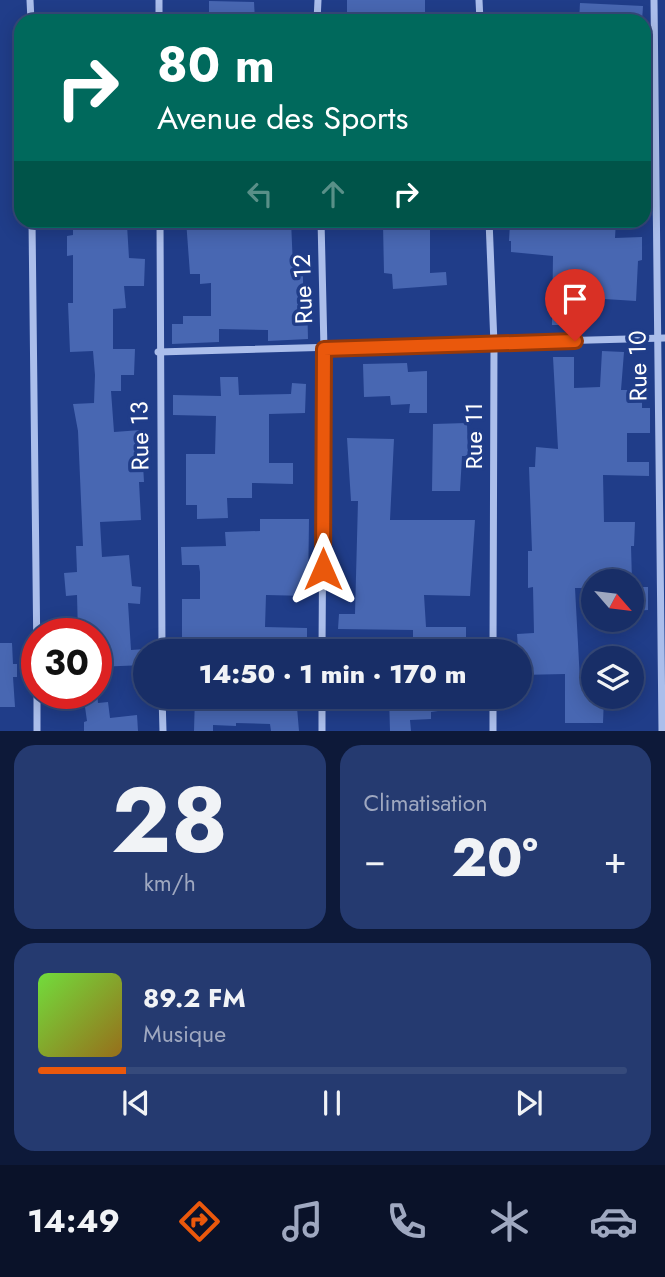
<!DOCTYPE html>
<html lang="fr">
<head>
<meta charset="utf-8">
<style>
	body { margin:0; font-family:Jost,sans-serif; background:#253a70; color:#f1f3f6; height:100vh; display:flex; flex-direction:column; font-size:26px; white-space:nowrap }
	* { box-sizing:border-box; margin:0 }
	p { font-size:23px; color:#9fa8c0 }
	.icon { flex:none; width:38px; height:38px; fill:none; stroke:currentColor; stroke-width:2; stroke-linecap:round; stroke-linejoin:round }
	.map { position:relative; height:731px; overflow:hidden }
	.sheet { display:flex; flex-direction:column; gap:14px; padding:14px; background:#0d1939; flex:1 }
	.sheet>* { flex:none }
	.hud { position:absolute; left:14px; top:14px; width:637px; height:214px; border-radius:21px; box-shadow:0 4px 18px #0003,0 0 0 2px #364a7b; background:#00695c; color:#fff; overflow:hidden }
	.needle { width:46px; rotate:118deg }
	.buttons { position:absolute; left:581px; top:569px; display:grid; gap:14px }
	.buttons a { display:grid; place-items:center; width:63px; height:63px; border-radius:50%; background:#182e67; box-shadow:0 4px 18px #0003,0 0 0 2px #364a7b; font-size:35px }
	.speed { position:absolute; left:21px; top:618px; display:flex; gap:14px; font-size:35px; font-weight:700; text-align:center }
	.speed>* { display:grid; place-content:center; width:91px; height:91px; border-radius:50%; background:#182e67; box-shadow:0 4px 18px #0003,0 0 0 2px #364a7b; line-height:1 }
	.speed .limit { border:10px solid #d22; background:#fff; color:#111 }
	.pin { position:absolute; display:grid; place-items:center; width:60px; height:60px; color:#fff; margin:-72px -30px; border-radius:50% 50% 50% 0; rotate:-45deg; box-shadow:0 0 7px #0007 }
	.pin .icon { rotate:45deg }
	.me { position:absolute; width:77px; margin:-38px; rotate:0deg; stroke-linejoin:round; filter:drop-shadow(0 0 5px #0008) }
	.turn { display:flex; align-items:center; gap:24px; height:147px; padding:0 28px; font-size:32px }
	.turn .icon { width:91px; height:91px; stroke-width:2.5 }
	.turn b { display:block; font-size:49px; line-height:60px }
	.lanes { display:flex; align-items:center; height:66px; padding:0 28px; background:#0003; justify-content:center; gap:35px; direction:ltr }
	.lanes .off { opacity:.35 }
	.big { font-size:52px; font-weight:800; line-height:1.1 }
	.sheet .widget { flex:1; display:flex; flex-direction:column; justify-content:center; gap:10px; min-width:0; padding:0 24px; border-radius:21px; background:#253a70 }
	.sheet .dial { align-items:center; gap:0 }
	.dial b { font-size:91px; line-height:1 }
	.song { display:flex; align-items:center; gap:21px }
	.cover { width:84px; height:84px; border-radius:10px; background:linear-gradient(135deg,hsl(100 70% 55%),hsl(40 70% 35%)) }
	.played { height:7px; border-radius:4px; background:linear-gradient(90deg,#ea580c 15%,#364a7b 15%) }
	.keys { display:flex; justify-content:space-around; direction:ltr }
	.heat { display:flex; justify-content:space-between; align-items:center; font-size:38px; direction:ltr }
	.sheet .tiles { flex:1; display:grid; gap:14px; grid-template-columns:1fr 1fr }
	.widget:last-child { grid-column:span 2 }
	.trip { position:absolute; left:133px; top:639px; width:399px; height:70px; border-radius:35px; background:#182e67; box-shadow:0 4px 18px #0003,0 0 0 2px #364a7b; font-weight:800; line-height:70px; text-align:center }
	.menu { display:flex; height:112px; justify-content:space-around; align-items:center; background:#0a1229; color:#9fa8c0 }
	.menu .icon { width:49px; height:49px }
	.menu .current { color:#ea580c }
	.menu b { font-size:32px; color:#f1f3f6 }
	.map>svg:first-child { display:block }
	.building { fill:#4867b2 }
	.lines { fill:none; stroke-linecap:round; stroke-linejoin:round }
	.street { stroke:#abbeeb; stroke-width:7 }
	.route-casing { stroke:#983908; stroke-width:18 }
	.route { stroke:#ea580c; stroke-width:12 }
	.labels { text-anchor:middle; stroke-width:7; stroke-linejoin:round; paint-order:stroke }
	.street-label { font-size:24px; fill:#fff; stroke:#203d89 }
</style>
</head>
<body>
<div class="map">
<svg width="665" height="731" viewBox="0 0 665 731">
	<rect width="100%" height="100%" fill="#203d89"/>
	<g class="building">
		<rect x="347" y="0" width="78" height="21"/>
		<path d="M 209,1 L 254,2 L 255,21 L 209,21 Z"/>
		<path d="M 580,3 L 643,6 L 642,21 L 579,21 Z"/>
		<path d="M 186,220 L 291,220 L 293,268 L 303,268 L 303,297 L 307,297 L 308,339 L 268,341 L 268,330 L 219,329 L 219,342 L 172,344 L 172,324 L 183,324 L 183,316 L 211,316 L 211,283 L 200,284 L 200,274 L 190,274 Z"/>
		<path d="M 553,220 L 616,220 L 615,238 L 642,237 L 642,260 L 638,261 L 636,301 L 589,298 L 589,305 L 573,305 L 573,325 L 552,325 L 553,256 L 511,252 L 511,241 L 509,241 L 510,223 L 553,224 Z"/>
		<path d="M 430,222 L 430,273 L 446,272 L 447,285 L 393,289 L 392,274 L 384,273 L 383,224 Z"/>
		<path d="M 127,225 L 129,258 L 145,259 L 144,286 L 124,286 L 126,308 L 113,309 L 113,349 L 135,349 L 134,375 L 121,375 L 121,391 L 111,391 L 114,432 L 141,430 L 144,482 L 139,482 L 141,520 L 100,522 L 102,557 L 129,555 L 132,586 L 141,587 L 140,604 L 128,603 L 131,650 L 145,649 L 145,665 L 96,667 L 96,634 L 78,634 L 77,595 L 66,596 L 64,573 L 77,572 L 76,546 L 83,546 L 78,431 L 73,404 L 94,403 L 95,375 L 93,351 L 70,352 L 68,303 L 73,303 L 73,255 L 67,256 L 67,236 L 73,235 L 73,229 Z"/>
		<path d="M 602,351 L 624,352 L 621,390 L 642,390 L 642,408 L 650,408 L 650,433 L 627,433 L 627,462 L 649,462 L 649,476 L 603,475 L 604,522 L 635,522 L 634,546 L 631,546 L 632,581 L 593,581 L 593,588 L 575,588 L 580,681 L 593,681 L 593,696 L 604,696 L 603,723 L 565,723 L 565,674 L 520,675 L 517,634 L 534,633 L 533,587 L 528,588 L 528,551 L 532,551 L 529,467 L 535,467 L 536,447 L 558,449 L 553,357 L 574,357 L 574,388 L 600,387 Z"/>
		<path d="M 407,363 L 408,372 L 427,371 L 427,413 L 409,413 L 410,404 L 391,405 L 390,396 L 364,397 L 363,364 Z"/>
		<path d="M 220,377 L 238,377 L 239,395 L 291,394 L 292,383 L 306,384 L 305,413 L 269,414 L 269,463 L 293,463 L 293,484 L 252,483 L 252,498 L 227,498 L 228,518 L 197,519 L 197,505 L 186,505 L 186,454 L 215,454 L 216,416 L 173,415 L 173,395 L 221,396 Z"/>
		<path d="M 467,423 L 468,456 L 462,456 L 460,491 L 432,491 L 433,424 Z"/>
		<path d="M 347,438 L 394,439 L 390,520 L 475,520 L 470,596 L 424,595 L 426,627 L 466,627 L 466,641 L 437,641 L 437,651 L 413,651 L 413,630 L 338,629 L 339,614 L 355,614 L 358,501 L 351,501 Z"/>
		<path d="M 260,519 L 309,519 L 308,596 L 266,595 L 265,627 L 307,628 L 307,651 L 219,651 L 219,643 L 182,643 L 182,599 L 200,599 L 200,572 L 199,565 L 182,565 L 181,547 L 226,546 L 225,532 L 260,531 Z"/>
		<path d="M 632,587 L 648,587 L 648,610 L 632,611 Z"/>
		<path d="M 0,643 L 12,643 L 13,664 L 17,664 L 17,677 L 13,677 L 15,707 L 0,707 Z"/>
		<path d="M 83,693 L 97,693 L 98,703 L 108,702 L 110,718 L 137,715 L 138,731 L 84,731 L 84,722 L 87,721 Z"/>
		<path d="M 195,696 L 296,696 L 299,731 L 271,731 L 270,724 L 236,723 L 236,726 L 213,725 L 213,731 L 194,731 Z"/>
		<path d="M 389,696 L 438,696 L 438,711 L 431,712 L 431,719 L 410,720 L 411,731 L 390,731 Z"/>
	</g>
	<g class="lines">
		<g class="street">
			<path d="M 30,0 L 31,21"/>
			<path d="M 159,0 L 159,21"/>
			<path d="M 479,0 L 480,21"/>
			<path d="M 654,0 L 662,731"/>
			<path d="M 317,21 L 318,0"/>
			<path d="M 32,220 L 37,663"/>
			<path d="M 160,220 L 162,651"/>
			<path d="M 321,220 L 324,349 L 322,651"/>
			<path d="M 489,220 L 494,344 L 493,651"/>
			<path d="M 158,352 L 665,338"/>
			<path d="M 37,693 L 37,731"/>
			<path d="M 162,696 L 163,731"/>
			<path d="M 322,731 L 322,696"/>
			<path d="M 493,731 L 493,696"/>
		</g>
	</g>
	<g class="lines">
		<g class="route-casing">
			<path id="route" d="M 323,569 L 324,349 L 575,341"/>
		</g>
		<use href="#route" class="route"/>
	</g>
	<g class="labels">
		<g class="street-label">
			<text transform="translate(303 289) rotate(-92)" y="8">Rue 12</text>
			<text transform="translate(638 366) rotate(-91)" y="8">Rue 10</text>
			<text transform="translate(140 436) rotate(-91)" y="8">Rue 13</text>
			<text transform="translate(474 436) rotate(-90)" y="8">Rue 11</text>
		</g>
	</g>
</svg>
<div class="buttons">
<a><svg class="needle" viewBox="-14 -14 28 28"><path d="M0-13l5 13h-10z" fill="#e53935"/><path d="M0 13l5-13h-10z" fill="#9fa8c0"/></svg></a>
<a><svg class="icon" aria-label="layers" viewBox="0 0 24 24"><path d="M12 4l9 5-9 5-9-5zM3 14l9 5 9-5"/></svg></a>
</div>
<div class="speed"><div class="limit">30</div></div>
<div class="pin" style="left:575px;top:341px;background:#d93025"><svg class="icon" aria-label="arrive" viewBox="0 0 24 24"><path d="M6 21V4h12l-3 4 3 4H6"/></svg></div>
<svg class="me" style="left:323px;top:569px" viewBox="-20 -20 40 40"><path d="M0-17L14 15 0 8-14 15z" fill="#ea580c" stroke="#fff" stroke-width="4"/></svg>
<div class="trip">14:50 · 1 min · 170 m</div>
<div class="hud">
<div class="turn"><svg class="icon" aria-label="right" viewBox="0 0 24 24"><path d="M7 20v-9h11M14 6l5 5-5 5"/></svg><div><b>80 m</b>Avenue des Sports</div></div>
<div class="lanes"><svg class="icon off" aria-label="left" viewBox="0 0 24 24"><path d="M17 20v-9H6M10 6l-5 5 5 5"/></svg><svg class="icon off" aria-label="ahead" viewBox="0 0 24 24"><path d="M12 20V5M6 11l6-6 6 6"/></svg><svg class="icon" aria-label="right" viewBox="0 0 24 24"><path d="M7 20v-9h11M14 6l5 5-5 5"/></svg></div>
</div>
</div>
<section class="sheet">
<div class="tiles">
<div class="widget dial"><b>28</b><p>km/h</p></div>
<div class="widget"><p>Climatisation</p>
<div class="heat"><a>−</a><b class="big">20°</b><a>+</a></div>
</div>
<div class="widget">
<div class="song"><i class="cover"></i><div><b>89.2 FM</b><p>Musique</p></div></div>
<div class="played"></div>
<div class="keys"><svg class="icon" aria-label="previous" viewBox="0 0 24 24"><path d="M18 5L8 12l10 7zM5 5v14"/></svg><svg class="icon" aria-label="pause" viewBox="0 0 24 24"><path d="M8 5v14M16 5v14"/></svg><svg class="icon" aria-label="next" viewBox="0 0 24 24"><path d="M6 5l10 7-10 7zM19 5v14"/></svg></div>
</div>
</div>
</section>
<nav class="menu">
<b>14:49</b>
<svg class="icon current" aria-label="directions" viewBox="0 0 24 24"><path d="M12 3l9 9-9 9-9-9zM9 14v-3h6M13 9l2 2-2 2"/></svg>
<svg class="icon" aria-label="music" viewBox="0 0 24 24"><path d="M9 18V5l10-2v13"/><circle cx="6" cy="18" r="3"/><circle cx="16" cy="16" r="3"/></svg>
<svg class="icon" aria-label="phone" viewBox="0 0 24 24"><path d="M5 4h4l2 5-3 2q2 4 5 5l2-3 5 2v4C11 20 4 13 5 4z"/></svg>
<svg class="icon" aria-label="climate" viewBox="0 0 24 24"><path d="M12 3v18M4 7l16 10M4 17L20 7"/></svg>
<svg class="icon" aria-label="car" viewBox="0 0 24 24"><path d="M5 17H2v-5l4-1 3-4h7l3 4 3 1v5h-3M9 17h6M6 11h13"/><circle cx="7" cy="17" r="2"/><circle cx="17" cy="17" r="2"/></svg>
</nav>
</body>
</html>
